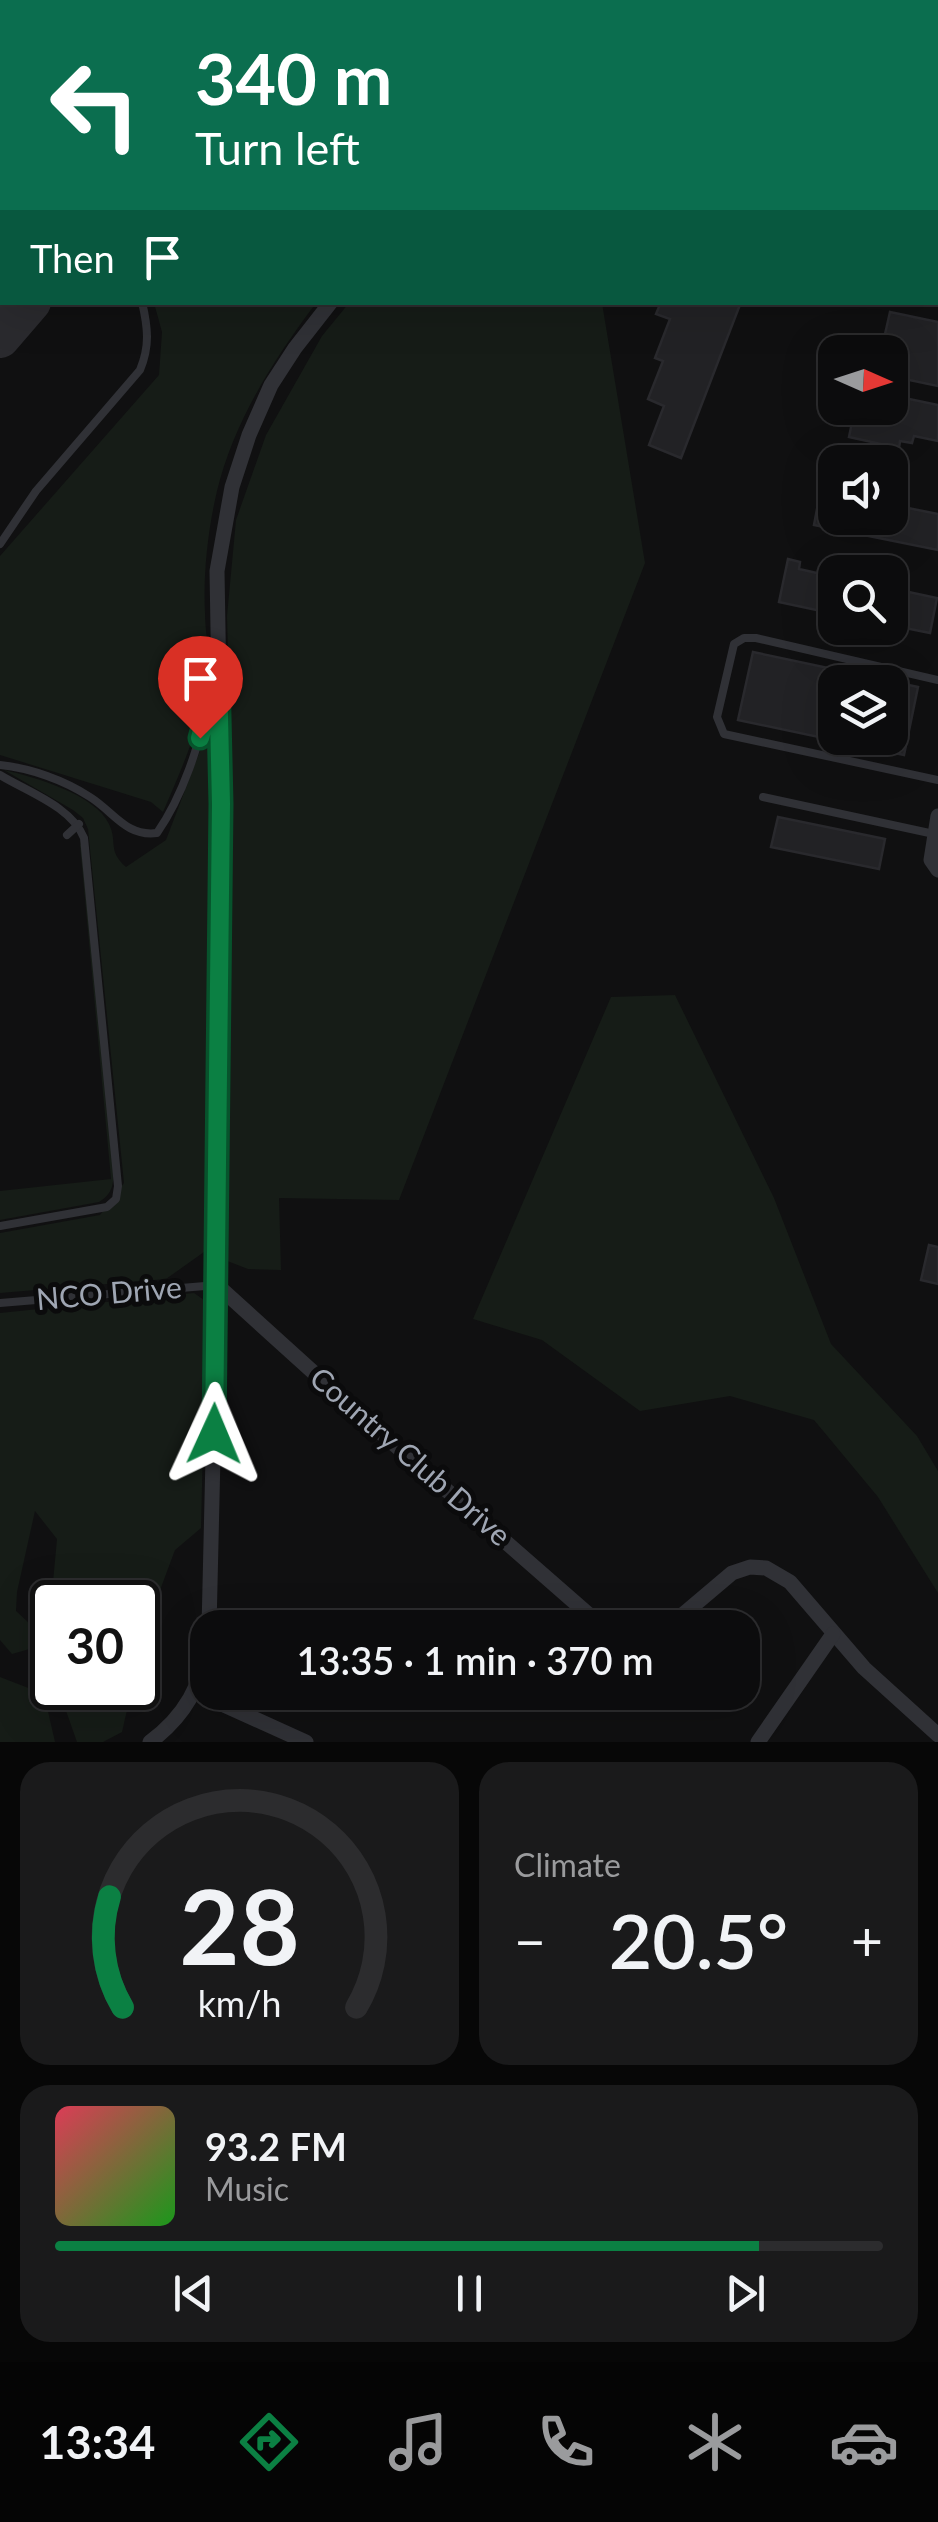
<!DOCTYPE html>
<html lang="en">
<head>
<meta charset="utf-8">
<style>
	body { margin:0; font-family:Lato,sans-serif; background:#1a1a1b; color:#f1f3f6; height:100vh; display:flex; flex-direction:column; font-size:38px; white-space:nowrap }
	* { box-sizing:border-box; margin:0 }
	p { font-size:32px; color:#9a9b9d }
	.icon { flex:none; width:55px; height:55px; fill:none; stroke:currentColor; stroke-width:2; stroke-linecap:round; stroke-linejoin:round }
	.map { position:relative; height:1742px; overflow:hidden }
	.sheet { display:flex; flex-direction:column; gap:20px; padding:20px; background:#070707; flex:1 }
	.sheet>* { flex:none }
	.guide { position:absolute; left:0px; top:0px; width:940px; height:305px; box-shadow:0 10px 40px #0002,0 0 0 2px #2c2c2e; background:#0b6e4f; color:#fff; overflow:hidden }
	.needle { width:65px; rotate:93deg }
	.tools { position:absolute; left:818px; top:335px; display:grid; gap:20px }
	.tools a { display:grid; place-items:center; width:90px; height:90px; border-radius:20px; background:#0c0c0d; box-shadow:0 10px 40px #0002,0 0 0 2px #2c2c2e; font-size:50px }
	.speed { position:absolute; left:30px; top:1580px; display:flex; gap:20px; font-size:50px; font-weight:700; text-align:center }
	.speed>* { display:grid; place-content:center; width:130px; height:130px; border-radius:50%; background:#0c0c0d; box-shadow:0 10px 40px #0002,0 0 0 2px #2c2c2e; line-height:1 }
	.speed .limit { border:5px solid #111; border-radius:15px; background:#fff; color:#111 }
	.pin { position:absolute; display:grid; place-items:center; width:85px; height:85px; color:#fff; margin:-102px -42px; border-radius:50% 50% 50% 0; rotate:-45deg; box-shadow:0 0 10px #0007 }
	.pin .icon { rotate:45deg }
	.me { position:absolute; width:110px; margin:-55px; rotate:1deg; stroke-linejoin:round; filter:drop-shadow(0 0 8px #0008) }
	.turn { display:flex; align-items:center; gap:35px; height:210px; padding:0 30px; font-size:45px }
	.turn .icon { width:130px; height:130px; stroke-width:2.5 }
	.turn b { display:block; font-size:70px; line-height:85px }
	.then { display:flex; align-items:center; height:95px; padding:0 30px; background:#0003; gap:20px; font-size:38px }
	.big { font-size:75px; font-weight:600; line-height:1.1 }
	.sheet .tile { flex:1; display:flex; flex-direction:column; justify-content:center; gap:15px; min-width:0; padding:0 35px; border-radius:30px; background:#1a1a1b }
	.sheet .dial { align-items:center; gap:0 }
	.dial svg { height:260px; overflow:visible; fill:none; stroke:#2c2c2e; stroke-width:7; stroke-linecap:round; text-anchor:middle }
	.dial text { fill:#f1f3f6; stroke:none }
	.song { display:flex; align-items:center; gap:30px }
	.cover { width:120px; height:120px; border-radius:15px; background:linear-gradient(135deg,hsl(350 70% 55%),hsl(120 70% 35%)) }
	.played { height:10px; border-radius:5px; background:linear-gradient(90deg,#0b8043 85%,#2c2c2e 85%) }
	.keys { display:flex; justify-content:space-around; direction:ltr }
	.heat { display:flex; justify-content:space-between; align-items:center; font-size:55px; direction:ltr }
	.sheet .tiles { flex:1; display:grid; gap:20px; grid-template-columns:1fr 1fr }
	.tile:last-child { grid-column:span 2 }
	.trip { position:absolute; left:190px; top:1610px; width:570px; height:100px; border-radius:30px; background:#0c0c0d; box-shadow:0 10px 40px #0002,0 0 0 2px #2c2c2e; font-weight:600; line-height:100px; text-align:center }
	.tabs { display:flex; height:160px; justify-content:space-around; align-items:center; background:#050505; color:#9a9b9d }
	.tabs .icon { width:70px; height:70px }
	.tabs .on { color:#0b8043 }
	.tabs b { font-size:45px; color:#f1f3f6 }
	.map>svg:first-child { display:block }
	.green { fill:#161c17; fill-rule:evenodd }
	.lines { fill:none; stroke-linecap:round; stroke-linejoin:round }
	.taxiway { stroke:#2a2a2e; stroke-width:40 }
	.building { fill:#222225; stroke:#29292d; stroke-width:2.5; fill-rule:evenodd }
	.service { stroke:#303136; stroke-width:8 }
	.minor { stroke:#303136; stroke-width:15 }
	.route-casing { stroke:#07532c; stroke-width:25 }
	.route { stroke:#0b8043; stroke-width:18 }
	.labels { text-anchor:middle; stroke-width:10; stroke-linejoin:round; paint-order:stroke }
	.street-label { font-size:30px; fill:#9fa6b3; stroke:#0b0b0c }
</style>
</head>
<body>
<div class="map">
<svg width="938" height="1742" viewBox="0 0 938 1742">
	<rect width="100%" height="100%" fill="#101011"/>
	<g class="green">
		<path d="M 0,0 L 265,0 L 2,2 L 0,296 Z"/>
		<path d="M 154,303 L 316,303 C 274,359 234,421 217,491 C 208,529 203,574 205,613 C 205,632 210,654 208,674 C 203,721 182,768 163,812 L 151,802 L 0,755 L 0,556 L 159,375 L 162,332 Z"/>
		<path d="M 349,303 L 602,303 L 645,563 L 399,1200 L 279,1198 L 281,1270 L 248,1269 L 204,1252 L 166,1279 L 0,1293 L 0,1233 L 100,1215 L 124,1183 L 88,829 L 83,818 L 73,810 L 4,770 C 34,777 95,794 109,824 C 118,843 107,850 126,867 L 166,840 L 211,722 L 215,816 L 232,800 L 227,616 L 236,520 L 266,435 L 322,336 Z"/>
		<path d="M 82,844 L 114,1172 C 113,1186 112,1194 99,1202 L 0,1220 L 0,1191 L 111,1179 L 80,845 Z"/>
		<path d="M 675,995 L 774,1198 L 831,1344 L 917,1436 L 938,1471 L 938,1593 L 878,1497 L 814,1420 L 730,1396 L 640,1411 L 542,1340 L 473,1319 L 611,997 Z"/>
		<path d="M 194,1293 L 204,1300 L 206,1319 L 201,1528 L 175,1550 L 144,1633 L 138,1663 L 138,1602 L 52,1602 L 52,1672 L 47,1656 L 47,1644 L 12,1654 L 0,1640 L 0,1313 ZM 35,1511 L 57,1539 L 49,1625 L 30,1624 L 16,1611 L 17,1592 Z"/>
		<path d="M 0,1677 L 44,1694 L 55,1742 L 0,1742 Z"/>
		<path d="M 58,1688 L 132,1688 L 122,1732 L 103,1742 L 77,1742 Z"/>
	</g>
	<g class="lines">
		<g class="taxiway">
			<path d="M 301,2 L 303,0"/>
			<path d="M 0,338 L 31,302"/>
		</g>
	</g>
	<g class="building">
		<path d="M 661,302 L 741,302 L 681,458 L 649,445 L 664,406 L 648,399 L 663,361 L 655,358 L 670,319 L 656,314 Z"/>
		<path d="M 890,312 L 938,322 L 938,386 L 890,376 L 890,352 L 881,352 Z"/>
		<path d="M 890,395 L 938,405 L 938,441 L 914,436 L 912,443 L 900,441 L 899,448 L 849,437 L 855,408 L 890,408 Z"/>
		<path d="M 823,477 L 835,479 L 835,518 L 890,518 L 890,496 L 900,498 L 898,506 L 938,514 L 938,550 L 814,525 Z"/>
		<path d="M 788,559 L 800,562 L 799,569 L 835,577 L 835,614 L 779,602 Z"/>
		<path d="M 890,588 L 937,598 L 930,633 L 890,625 Z"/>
		<path d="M 753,652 L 918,687 L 904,755 L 738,720 ZM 835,682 L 890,682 L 890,738 L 835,738 Z"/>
		<path d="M 778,817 L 885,839 L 879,869 L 771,847 Z"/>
		<path d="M 929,1245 L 938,1247 L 938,1284 L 921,1280 Z"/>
	</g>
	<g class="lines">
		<g class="service">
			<path d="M 432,2 L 434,0"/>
			<path d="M 0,544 L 36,491 L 140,370 C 150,346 148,328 142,302"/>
			<path d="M 938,680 L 756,638 L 744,638 L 734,644 L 717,717 L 724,734 L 938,780"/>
			<path d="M 0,765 C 30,768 64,780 90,797 C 114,812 126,837 157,833 C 187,790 200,737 214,687"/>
			<path d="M 0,775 C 28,792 72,807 84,838 L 118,1186 L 116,1199 L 107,1207 L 0,1226"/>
			<path d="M 763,797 L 934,834"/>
			<path d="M 67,835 L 79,824"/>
			<path d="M 0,1303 L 217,1285"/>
		</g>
		<g class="minor">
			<path d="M 617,2 L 620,0"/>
			<path d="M 938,816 L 931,860 L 938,870"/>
			<path d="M 217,1285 L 355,1410 L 604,1628"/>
			<path d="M 209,1628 L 217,1285 L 221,805 L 217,571 L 232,487 L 249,435 L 271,385 L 295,348 L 331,302"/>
			<path d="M 667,1628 L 732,1573 L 750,1567 L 766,1568 L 790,1582 L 864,1668 L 938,1735"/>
			<path d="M 195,1692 L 306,1742"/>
			<path d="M 150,1742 C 185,1716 202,1685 208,1642"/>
			<path d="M 758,1742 L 833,1634"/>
		</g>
	</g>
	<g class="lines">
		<g class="route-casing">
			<path id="route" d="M 200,738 L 218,673 L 221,804 L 214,1434"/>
		</g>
		<use href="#route" class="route"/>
	</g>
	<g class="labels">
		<g class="street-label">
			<text transform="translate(109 1294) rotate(-5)" y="10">NCO Drive</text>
			<text transform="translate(410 1457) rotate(41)" y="10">Country Club Drive</text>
		</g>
	</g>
</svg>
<div class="tools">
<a><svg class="needle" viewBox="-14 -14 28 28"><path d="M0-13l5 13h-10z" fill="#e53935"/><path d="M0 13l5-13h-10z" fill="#9a9b9d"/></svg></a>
<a><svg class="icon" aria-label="sound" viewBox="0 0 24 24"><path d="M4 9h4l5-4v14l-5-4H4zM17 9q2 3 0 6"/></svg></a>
<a><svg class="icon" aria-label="search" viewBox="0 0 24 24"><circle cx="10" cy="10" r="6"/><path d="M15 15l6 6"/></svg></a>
<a><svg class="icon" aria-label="layers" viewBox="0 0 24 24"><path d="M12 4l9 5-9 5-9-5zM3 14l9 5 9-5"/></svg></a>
</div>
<div class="speed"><div class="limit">30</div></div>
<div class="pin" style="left:200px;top:738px;background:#d93025"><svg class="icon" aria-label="arrive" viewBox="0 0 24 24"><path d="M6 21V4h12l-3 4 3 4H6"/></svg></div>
<svg class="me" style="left:214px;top:1434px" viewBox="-20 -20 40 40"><path d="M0-17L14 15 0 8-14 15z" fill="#0b8043" stroke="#fff" stroke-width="4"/></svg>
<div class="trip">13:35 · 1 min · 370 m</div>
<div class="guide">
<div class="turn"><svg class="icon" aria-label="left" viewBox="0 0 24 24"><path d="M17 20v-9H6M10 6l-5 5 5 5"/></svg><div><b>340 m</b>Turn left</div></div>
<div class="then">Then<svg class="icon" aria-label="arrive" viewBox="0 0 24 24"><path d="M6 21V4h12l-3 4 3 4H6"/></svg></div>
</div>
</div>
<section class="sheet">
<div class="tiles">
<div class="tile dial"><svg viewBox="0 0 100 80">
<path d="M14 69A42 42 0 1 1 86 69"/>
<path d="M14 69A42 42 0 0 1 10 35" stroke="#0b8043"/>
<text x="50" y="56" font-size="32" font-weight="700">28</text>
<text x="50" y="72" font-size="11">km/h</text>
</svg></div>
<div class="tile"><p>Climate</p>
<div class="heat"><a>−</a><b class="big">20.5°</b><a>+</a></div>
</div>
<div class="tile">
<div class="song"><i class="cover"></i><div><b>93.2 FM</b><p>Music</p></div></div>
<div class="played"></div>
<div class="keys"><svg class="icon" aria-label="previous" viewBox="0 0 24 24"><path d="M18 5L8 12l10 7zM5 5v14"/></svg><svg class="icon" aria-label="pause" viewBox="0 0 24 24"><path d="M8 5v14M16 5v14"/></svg><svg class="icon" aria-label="next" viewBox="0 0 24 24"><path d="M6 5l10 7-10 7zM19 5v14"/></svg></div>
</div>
</div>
</section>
<nav class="tabs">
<b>13:34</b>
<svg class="icon on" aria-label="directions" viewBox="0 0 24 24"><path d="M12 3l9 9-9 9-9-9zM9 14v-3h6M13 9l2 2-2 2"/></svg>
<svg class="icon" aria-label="music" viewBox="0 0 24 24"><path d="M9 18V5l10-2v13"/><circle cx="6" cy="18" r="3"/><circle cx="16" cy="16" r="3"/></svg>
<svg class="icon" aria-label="phone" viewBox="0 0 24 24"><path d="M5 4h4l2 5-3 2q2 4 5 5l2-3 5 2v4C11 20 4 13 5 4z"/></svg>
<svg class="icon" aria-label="climate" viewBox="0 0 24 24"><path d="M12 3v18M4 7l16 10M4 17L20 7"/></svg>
<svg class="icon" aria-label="car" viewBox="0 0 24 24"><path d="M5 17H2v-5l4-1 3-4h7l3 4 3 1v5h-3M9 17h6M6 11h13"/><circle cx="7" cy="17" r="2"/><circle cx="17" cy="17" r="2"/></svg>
</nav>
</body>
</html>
